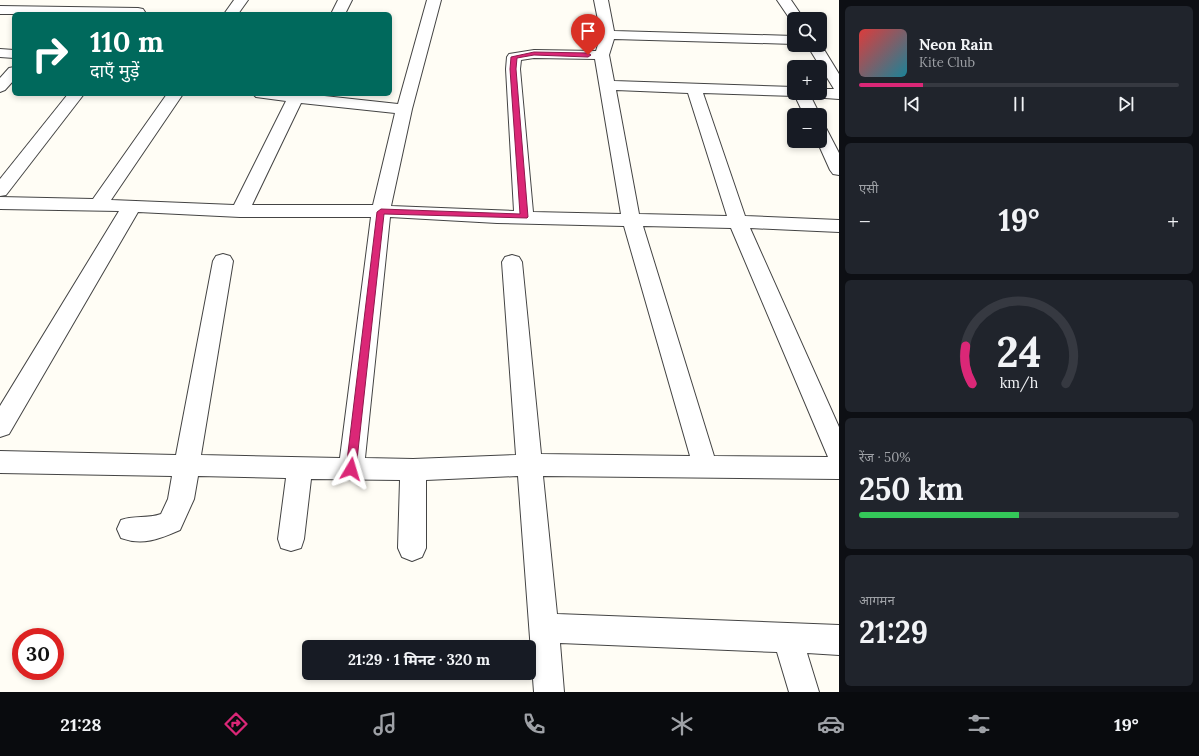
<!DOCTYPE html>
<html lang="hi">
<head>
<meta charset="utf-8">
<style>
	body { margin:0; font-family:Lora,"Noto Sans Devanagari",serif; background:#20242c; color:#f1f3f6; height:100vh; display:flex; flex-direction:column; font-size:15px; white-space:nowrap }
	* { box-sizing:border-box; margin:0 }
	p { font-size:13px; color:#9ea1a6 }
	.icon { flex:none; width:22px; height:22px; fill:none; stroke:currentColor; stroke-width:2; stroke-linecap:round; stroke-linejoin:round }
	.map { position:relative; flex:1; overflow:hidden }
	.drawer { display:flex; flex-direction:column; gap:6px; padding:6px; background:#0d0f14; width:360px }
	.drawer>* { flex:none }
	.guide { position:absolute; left:12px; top:12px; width:380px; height:84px; border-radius:6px; box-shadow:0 2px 6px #0003; background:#00695c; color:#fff; overflow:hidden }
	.fabs { position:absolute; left:787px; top:12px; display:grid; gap:8px }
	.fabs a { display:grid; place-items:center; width:40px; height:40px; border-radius:6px; background:#171b24; box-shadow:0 2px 6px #0003; font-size:20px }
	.speed { position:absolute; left:12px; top:628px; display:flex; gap:8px; font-size:20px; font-weight:700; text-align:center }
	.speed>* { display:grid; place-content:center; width:52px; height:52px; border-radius:50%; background:#171b24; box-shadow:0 2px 6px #0003; line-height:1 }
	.speed .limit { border:6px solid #d22; background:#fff; color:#111 }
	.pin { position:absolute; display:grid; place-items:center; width:34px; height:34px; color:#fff; margin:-41px -17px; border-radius:50% 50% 50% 0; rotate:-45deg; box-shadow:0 0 4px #0007 }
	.pin .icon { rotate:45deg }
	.me { position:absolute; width:44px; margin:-22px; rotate:7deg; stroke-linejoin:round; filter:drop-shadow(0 0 3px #0008) }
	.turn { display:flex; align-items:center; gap:14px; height:84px; padding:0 12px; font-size:18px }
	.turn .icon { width:52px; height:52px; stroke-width:2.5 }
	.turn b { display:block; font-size:28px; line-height:34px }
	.big { font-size:30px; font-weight:700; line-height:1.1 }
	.drawer .card { flex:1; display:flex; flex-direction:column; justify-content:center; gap:6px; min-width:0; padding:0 14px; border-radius:6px; background:#20242c }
	.drawer .dial { align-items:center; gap:0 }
	.dial svg { height:104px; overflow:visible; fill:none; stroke:#363941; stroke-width:7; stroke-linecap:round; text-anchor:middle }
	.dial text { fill:#f1f3f6; stroke:none }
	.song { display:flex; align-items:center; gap:12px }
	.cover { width:48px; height:48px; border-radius:6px; background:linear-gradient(135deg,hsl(0 70% 55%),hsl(190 70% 35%)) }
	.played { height:4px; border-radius:2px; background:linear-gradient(90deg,#db2777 20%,#363941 20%) }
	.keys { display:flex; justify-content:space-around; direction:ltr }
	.heat { display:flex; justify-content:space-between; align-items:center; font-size:22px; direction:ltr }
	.charge { height:6px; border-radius:3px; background:linear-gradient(90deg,#34c759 50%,#363941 0) }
	.trip { position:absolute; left:302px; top:640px; width:234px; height:40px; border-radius:6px; background:#171b24; box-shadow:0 2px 6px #0003; font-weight:700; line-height:40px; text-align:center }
	.menu { display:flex; height:64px; justify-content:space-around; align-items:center; background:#090b0e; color:#9ea1a6 }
	.menu .icon { width:28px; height:28px }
	.menu .active { color:#db2777 }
	.menu b { font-size:18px; color:#f1f3f6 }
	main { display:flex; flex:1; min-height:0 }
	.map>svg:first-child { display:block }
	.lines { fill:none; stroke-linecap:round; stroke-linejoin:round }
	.minor-casing { stroke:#444; stroke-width:2 }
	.minor { fill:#fff; fill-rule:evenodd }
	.route { fill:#db2777; stroke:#8e194d }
</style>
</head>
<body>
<main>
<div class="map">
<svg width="839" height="692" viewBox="0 0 839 692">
	<rect width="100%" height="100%" fill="#fffdf5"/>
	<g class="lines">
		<g class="minor-casing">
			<g id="minor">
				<path d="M 234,0 L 248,0 L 238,14 L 224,14 Z"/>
				<path d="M 338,0 L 352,0 L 345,14 L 331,14 Z"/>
				<path d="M 427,0 L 441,0 L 412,109 L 391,206 L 514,211 L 506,69 L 507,57 L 509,54 L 534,50 L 596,51 L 601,35 L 594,0 L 608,0 L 614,31 L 794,36 L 794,44 L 614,39 L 609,55 L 614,81 L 794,87 L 794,93 L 820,93 L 820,89 L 834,89 L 807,45 L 820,45 L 820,43 L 839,74 L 839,99 L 811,97 L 820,115 L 804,115 L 795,96 L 703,93 L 745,216 L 839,220 L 839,232 L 750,228 L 839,427 L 839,479 L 543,476 L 557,614 L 839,625 L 839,655 L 807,653 L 819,692 L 789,692 L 777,652 L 560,643 L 564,692 L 534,692 L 518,476 L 426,480 L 426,548 L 422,557 L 412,561 L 402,557 L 398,548 L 400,480 L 311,479 L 304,539 L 301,548 L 291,551 L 281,548 L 278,539 L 286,478 L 198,476 L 194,499 L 180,530 C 159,539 143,546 121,538 L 117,529 L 121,520 C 134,515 148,519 161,514 L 168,499 L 172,476 L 0,473 L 0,451 L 176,455 L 213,261 L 216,256 L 223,254 L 230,256 L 233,261 L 201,455 L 340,458 L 371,217 L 240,217 L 138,212 L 9,434 L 0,437 L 0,406 L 119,211 L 0,209 L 0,197 L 93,199 L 167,94 L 183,94 L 111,200 L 234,205 L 286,101 L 256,97 L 253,94 L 306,94 L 398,104 ZM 534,58 L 595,59 L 621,214 L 533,212 L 520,69 L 521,60 ZM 616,90 L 688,93 L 727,216 L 639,214 ZM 301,103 L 395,113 L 373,205 L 252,205 ZM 390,217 L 497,223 L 624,226 L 690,456 L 541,454 L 522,262 L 519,257 L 512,255 L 505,257 L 502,262 L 516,455 L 413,459 L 365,458 ZM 643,226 L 731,228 L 828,457 L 714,456 Z"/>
				<path d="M 777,0 L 791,0 L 804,19 L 794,19 L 794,22 L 792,22 Z"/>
				<path d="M 0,6 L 138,8 L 143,9 L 145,12 L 143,14 L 0,14 Z"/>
				<path d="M 0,49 L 14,50 L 14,58 L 0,57 Z"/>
				<path d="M 14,67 L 14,80 L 5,90 L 0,92 L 0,78 L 9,68 Z"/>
				<path d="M 68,94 L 84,94 L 6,195 L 0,196 L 0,179 Z"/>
				<path d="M 820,126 L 826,128 L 839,153 L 839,175 L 833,174 L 830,170 L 817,141 L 820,141 Z"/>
			</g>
		</g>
		<use href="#minor" class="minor"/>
	</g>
	<path class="route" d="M 534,52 L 588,53 L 591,55 L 588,57 L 534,55 L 517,58 L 516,69 L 528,217 L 527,218 L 384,214 L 356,469 L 354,472 L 351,474 L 347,472 L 346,469 L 377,212 L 381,209 L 520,214 L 510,69 L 511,57 Z"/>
</svg>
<div class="fabs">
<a><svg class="icon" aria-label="search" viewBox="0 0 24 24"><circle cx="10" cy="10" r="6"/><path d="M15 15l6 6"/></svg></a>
<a>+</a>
<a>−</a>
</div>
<div class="speed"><div class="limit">30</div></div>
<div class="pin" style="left:588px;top:55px;background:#d93025"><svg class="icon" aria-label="arrive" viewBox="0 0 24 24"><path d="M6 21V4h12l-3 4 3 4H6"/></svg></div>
<svg class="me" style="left:351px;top:469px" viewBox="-20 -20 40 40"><path d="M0-17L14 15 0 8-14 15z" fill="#db2777" stroke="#fff" stroke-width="4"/></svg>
<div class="trip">21:29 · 1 मिनट · 320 m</div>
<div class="guide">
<div class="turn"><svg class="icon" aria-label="right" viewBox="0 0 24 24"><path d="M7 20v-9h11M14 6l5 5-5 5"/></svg><div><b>110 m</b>दाएँ मुड़ें</div></div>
</div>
</div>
<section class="drawer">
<div class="card">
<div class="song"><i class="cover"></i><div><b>Neon Rain</b><p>Kite Club</p></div></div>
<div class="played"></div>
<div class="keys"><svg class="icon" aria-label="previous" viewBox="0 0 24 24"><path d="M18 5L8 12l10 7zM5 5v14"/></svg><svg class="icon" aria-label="pause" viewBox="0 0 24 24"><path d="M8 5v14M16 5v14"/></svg><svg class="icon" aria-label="next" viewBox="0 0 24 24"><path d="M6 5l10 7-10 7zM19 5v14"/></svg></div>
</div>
<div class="card"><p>एसी</p>
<div class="heat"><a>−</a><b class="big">19°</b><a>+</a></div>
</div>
<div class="card dial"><svg viewBox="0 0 100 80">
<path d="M14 69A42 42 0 1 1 86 69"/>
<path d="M14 69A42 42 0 0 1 9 40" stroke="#db2777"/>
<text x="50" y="56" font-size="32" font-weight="700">24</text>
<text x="50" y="72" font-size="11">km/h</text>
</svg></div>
<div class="card"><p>रेंज · 50%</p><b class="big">250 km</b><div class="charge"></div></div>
<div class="card"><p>आगमन</p><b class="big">21:29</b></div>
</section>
</main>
<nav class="menu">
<b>21:28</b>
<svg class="icon active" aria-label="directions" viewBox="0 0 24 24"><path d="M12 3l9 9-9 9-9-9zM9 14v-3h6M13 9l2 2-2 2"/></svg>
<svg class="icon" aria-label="music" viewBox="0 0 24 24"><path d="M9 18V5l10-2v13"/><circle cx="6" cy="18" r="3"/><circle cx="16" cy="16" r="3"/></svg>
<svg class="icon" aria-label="phone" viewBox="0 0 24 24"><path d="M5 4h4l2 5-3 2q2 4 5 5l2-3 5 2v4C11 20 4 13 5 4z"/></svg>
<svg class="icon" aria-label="climate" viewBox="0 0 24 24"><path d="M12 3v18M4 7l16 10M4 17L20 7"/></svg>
<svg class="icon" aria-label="car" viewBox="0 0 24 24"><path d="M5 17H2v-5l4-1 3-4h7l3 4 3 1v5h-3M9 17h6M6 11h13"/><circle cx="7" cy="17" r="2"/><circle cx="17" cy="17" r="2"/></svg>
<svg class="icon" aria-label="filters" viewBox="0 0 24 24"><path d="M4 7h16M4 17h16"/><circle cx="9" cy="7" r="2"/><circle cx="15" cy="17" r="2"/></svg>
<b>19°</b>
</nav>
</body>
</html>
